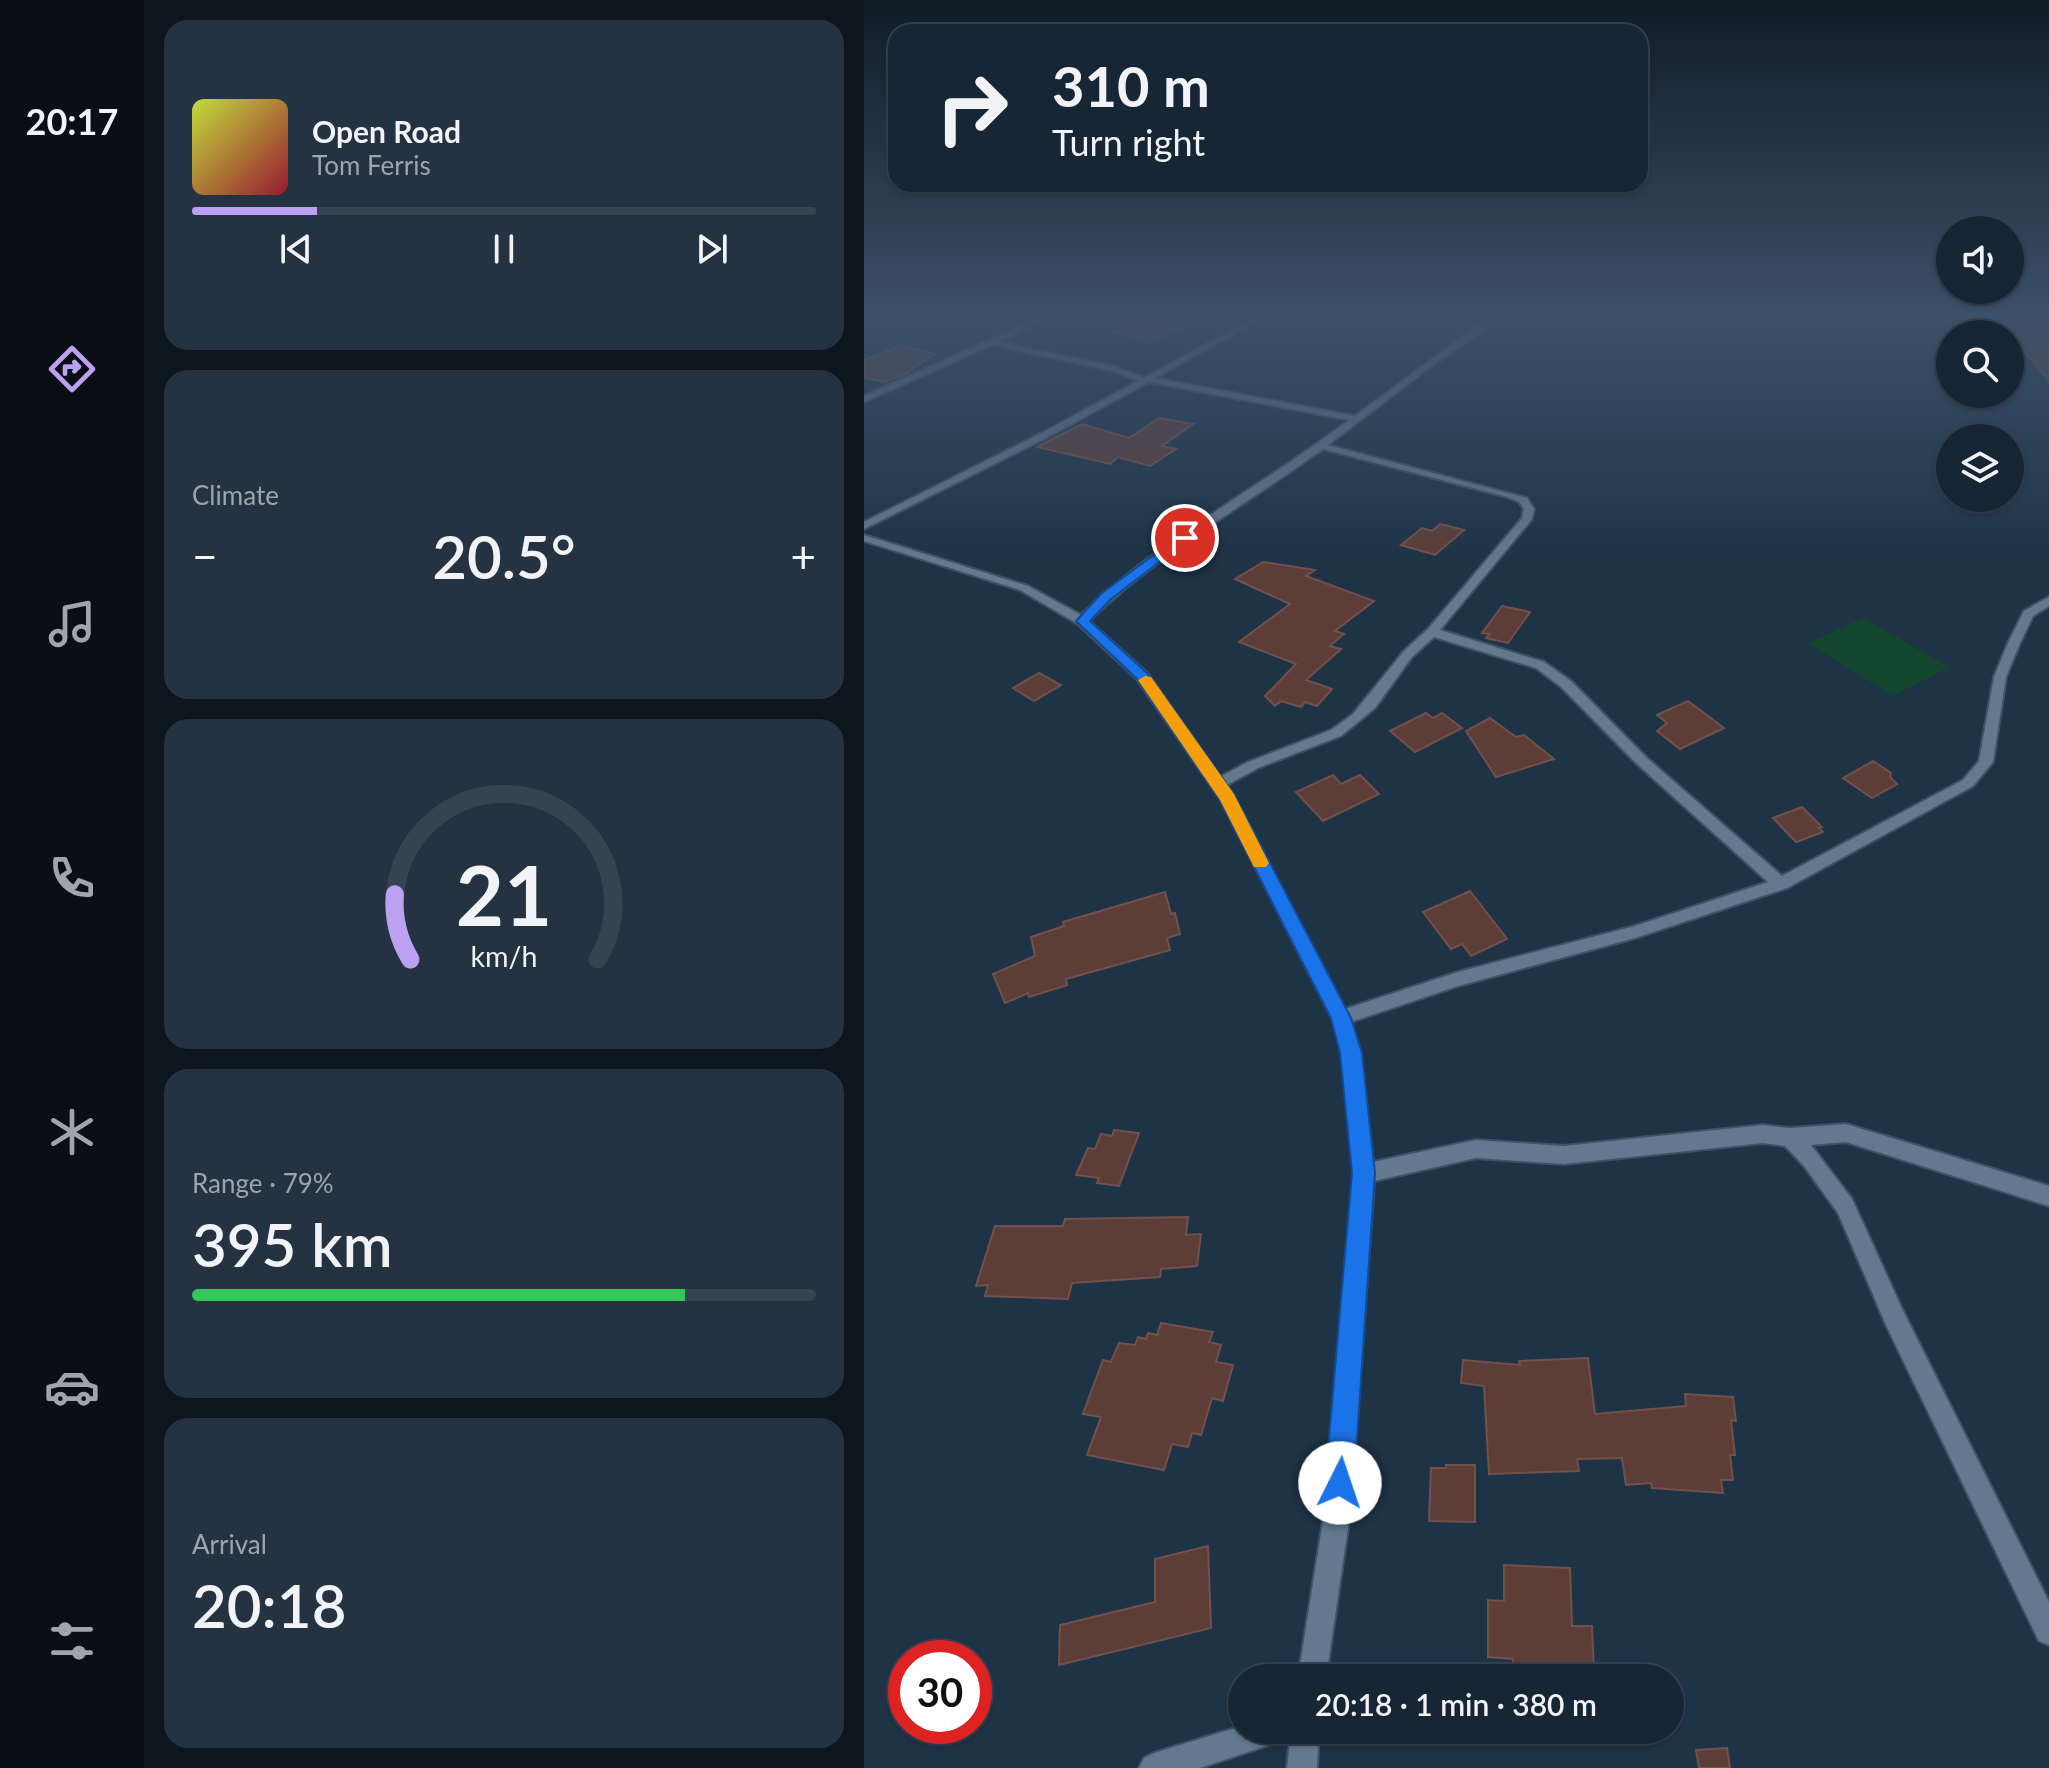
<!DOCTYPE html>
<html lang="en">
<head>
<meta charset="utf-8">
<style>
	body { margin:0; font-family:Lato,sans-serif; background:#243241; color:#f1f3f6; height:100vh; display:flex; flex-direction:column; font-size:30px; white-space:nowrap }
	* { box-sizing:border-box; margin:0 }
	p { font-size:26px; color:#9ea5ad }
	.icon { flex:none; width:44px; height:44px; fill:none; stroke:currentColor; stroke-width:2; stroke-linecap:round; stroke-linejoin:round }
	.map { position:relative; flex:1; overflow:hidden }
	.panel { display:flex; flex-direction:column; gap:20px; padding:20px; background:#0d151d; width:720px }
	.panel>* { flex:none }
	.hud { position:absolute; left:24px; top:24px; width:760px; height:168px; border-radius:24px; box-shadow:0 2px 6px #0004,0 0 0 2px #364350; background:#172635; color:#f1f3f6; overflow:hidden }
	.tools { position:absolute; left:1072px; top:216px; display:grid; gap:16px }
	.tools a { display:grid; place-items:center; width:88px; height:88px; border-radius:50%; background:#172635; box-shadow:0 2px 6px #0004,0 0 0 2px #364350; font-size:40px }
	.speed { position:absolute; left:24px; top:1640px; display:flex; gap:16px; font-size:40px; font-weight:700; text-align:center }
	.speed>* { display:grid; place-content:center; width:104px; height:104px; border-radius:50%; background:#172635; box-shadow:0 2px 6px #0004,0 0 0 2px #364350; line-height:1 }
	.speed .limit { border:12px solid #d22; background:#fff; color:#111 }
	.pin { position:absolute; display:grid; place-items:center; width:68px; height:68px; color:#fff; margin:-34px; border:4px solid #fff; border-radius:50%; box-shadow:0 2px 8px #0007 }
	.me { position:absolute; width:88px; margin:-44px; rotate:4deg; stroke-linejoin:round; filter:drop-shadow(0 0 6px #0008) }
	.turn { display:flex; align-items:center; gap:28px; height:168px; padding:0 32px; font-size:36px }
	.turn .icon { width:104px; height:104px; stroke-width:2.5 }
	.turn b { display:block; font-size:56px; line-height:68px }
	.big { font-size:60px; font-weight:600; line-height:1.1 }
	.panel .tile { flex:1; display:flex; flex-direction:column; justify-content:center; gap:12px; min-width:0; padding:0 28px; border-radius:24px; background:#243241 }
	.panel .dial { align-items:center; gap:0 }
	.dial svg { height:208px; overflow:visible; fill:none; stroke:#364350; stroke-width:7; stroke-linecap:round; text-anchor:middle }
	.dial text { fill:#f1f3f6; stroke:none }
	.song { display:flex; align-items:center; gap:24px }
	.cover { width:96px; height:96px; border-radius:12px; background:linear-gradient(135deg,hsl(70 70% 55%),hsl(350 70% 35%)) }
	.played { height:8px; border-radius:4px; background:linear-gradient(90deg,#bca0f2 20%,#364350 20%) }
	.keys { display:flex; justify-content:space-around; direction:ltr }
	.heat { display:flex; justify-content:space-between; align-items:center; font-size:44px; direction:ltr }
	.charge { height:12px; border-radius:6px; background:linear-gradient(90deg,#34c759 79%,#364350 0) }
	.trip { position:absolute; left:364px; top:1664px; width:456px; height:80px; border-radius:40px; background:#172635; box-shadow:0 2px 6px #0004,0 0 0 2px #364350; font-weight:600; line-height:80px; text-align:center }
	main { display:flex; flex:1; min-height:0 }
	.dock { display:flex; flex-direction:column; width:144px; justify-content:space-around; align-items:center; background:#090f15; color:#9ea5ad }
	.dock .icon { width:56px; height:56px }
	.dock .on { color:#bca0f2 }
	.dock b { font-size:36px; color:#f1f3f6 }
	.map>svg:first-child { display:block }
	.green { fill:#12472d }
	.building { fill:#5c3d38; stroke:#72514c; stroke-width:2 }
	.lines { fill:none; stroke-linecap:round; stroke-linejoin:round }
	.street-casing { stroke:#3f5264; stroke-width:4 }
	.street { fill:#62798f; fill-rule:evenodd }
	.route { fill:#1a73e8; stroke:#114b97; stroke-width:2 }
	.slow { fill:#f59e0b }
</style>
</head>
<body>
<main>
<nav class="dock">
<b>20:17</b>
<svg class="icon on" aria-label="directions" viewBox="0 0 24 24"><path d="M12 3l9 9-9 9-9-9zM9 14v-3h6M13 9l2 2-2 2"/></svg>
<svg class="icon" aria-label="music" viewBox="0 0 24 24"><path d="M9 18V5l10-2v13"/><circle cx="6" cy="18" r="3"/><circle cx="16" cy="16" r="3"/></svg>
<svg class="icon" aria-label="phone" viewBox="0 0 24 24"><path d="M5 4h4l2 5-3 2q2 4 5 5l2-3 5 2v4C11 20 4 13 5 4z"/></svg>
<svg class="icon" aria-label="climate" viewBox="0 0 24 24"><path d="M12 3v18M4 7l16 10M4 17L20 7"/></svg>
<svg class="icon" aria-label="car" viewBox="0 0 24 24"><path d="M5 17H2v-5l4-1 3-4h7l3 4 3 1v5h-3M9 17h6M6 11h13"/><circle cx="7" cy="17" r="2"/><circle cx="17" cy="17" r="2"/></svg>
<svg class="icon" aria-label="filters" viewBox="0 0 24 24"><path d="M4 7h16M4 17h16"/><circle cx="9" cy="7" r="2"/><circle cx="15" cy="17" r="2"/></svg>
</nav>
<section class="panel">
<div class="tile">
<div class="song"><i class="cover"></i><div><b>Open Road</b><p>Tom Ferris</p></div></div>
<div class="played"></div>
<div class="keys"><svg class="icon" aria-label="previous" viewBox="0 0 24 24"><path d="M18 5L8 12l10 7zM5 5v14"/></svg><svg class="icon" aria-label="pause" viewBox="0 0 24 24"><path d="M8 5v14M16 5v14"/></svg><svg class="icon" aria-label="next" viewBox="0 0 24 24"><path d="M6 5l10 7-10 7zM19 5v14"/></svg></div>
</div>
<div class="tile"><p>Climate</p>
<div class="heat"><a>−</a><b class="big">20.5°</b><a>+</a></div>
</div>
<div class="tile dial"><svg viewBox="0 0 100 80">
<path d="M14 69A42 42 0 1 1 86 69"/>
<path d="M14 69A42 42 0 0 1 8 44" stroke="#bca0f2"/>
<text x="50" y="56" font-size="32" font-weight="700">21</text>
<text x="50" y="72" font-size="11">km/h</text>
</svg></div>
<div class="tile"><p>Range · 79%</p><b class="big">395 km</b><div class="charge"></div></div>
<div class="tile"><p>Arrival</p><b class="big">20:18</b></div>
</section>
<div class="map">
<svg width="1185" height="1768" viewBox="0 0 1185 1768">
	<rect width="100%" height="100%" fill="#1f3347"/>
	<path class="green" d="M 999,618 L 1085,667 L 1029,696 L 944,643 Z"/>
	<g class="building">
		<path d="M 1146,317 L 1185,322 L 1185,381 L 1161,352 L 1146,350 Z"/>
		<path d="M 275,319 L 315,329 L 285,342 L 249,332 Z"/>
		<path d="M 37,345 L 70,354 L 41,374 L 20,382 L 0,378 L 0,360 Z"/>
		<path d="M 295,418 L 329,424 L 298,446 L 312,449 L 286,466 L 254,457 L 246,464 L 173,447 L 218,424 L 265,438 Z"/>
		<path d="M 576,524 L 600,530 L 571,555 L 537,545 L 558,528 L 568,531 Z"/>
		<path d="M 399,562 L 451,570 L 442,576 L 510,601 L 471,631 L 480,634 L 466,646 L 477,649 L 442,680 L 468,689 L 453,706 L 441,702 L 437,707 L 417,701 L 411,706 L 401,696 L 432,664 L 375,642 L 426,604 L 371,579 Z"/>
		<path d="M 638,606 L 666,612 L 644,643 L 622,638 L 625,634 L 618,633 Z"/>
		<path d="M 175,673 L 197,685 L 170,701 L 149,688 Z"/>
		<path d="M 824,701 L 860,728 L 816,749 L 793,731 L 803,723 L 793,715 Z"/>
		<path d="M 562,713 L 569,718 L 578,713 L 598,728 L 551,752 L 526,731 Z"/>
		<path d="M 626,718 L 652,737 L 660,735 L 690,759 L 632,777 L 602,731 Z"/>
		<path d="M 1009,761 L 1027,773 L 1026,777 L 1033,784 L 1008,798 L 979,778 Z"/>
		<path d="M 469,775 L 477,784 L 496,775 L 515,794 L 459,821 L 432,792 Z"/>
		<path d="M 938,807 L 958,827 L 955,828 L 959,832 L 932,842 L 909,818 Z"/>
		<path d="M 606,891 L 643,939 L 607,956 L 598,944 L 587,949 L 559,912 Z"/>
		<path d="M 301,892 L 307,914 L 311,913 L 316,934 L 303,938 L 306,950 L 202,979 L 203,985 L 165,997 L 164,993 L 141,1003 L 129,974 L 171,956 L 167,937 L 200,926 L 199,922 Z"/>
		<path d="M 250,1130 L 275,1133 L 255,1186 L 233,1183 L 235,1178 L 212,1175 L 224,1148 L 231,1149 L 237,1134 L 248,1136 Z"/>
		<path d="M 324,1217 L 322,1235 L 337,1234 L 333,1266 L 297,1269 L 296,1277 L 208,1283 L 204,1299 L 121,1296 L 124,1285 L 112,1286 L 131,1226 L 199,1226 L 201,1219 Z"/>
		<path d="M 297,1323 L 349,1332 L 345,1342 L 357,1345 L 352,1362 L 369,1365 L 359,1401 L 348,1398 L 337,1435 L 328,1433 L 324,1447 L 308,1444 L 300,1470 L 223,1455 L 237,1417 L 219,1414 L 239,1360 L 247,1362 L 255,1343 L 271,1345 L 274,1337 L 282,1339 L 284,1333 L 293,1335 Z"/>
		<path d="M 724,1358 L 731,1414 L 822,1406 L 821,1394 L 869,1397 L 872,1421 L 867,1420 L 871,1455 L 866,1455 L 869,1480 L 857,1480 L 859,1493 L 788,1488 L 787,1483 L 762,1485 L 758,1458 L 713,1459 L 715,1471 L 625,1474 L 620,1386 L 597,1383 L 599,1360 L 656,1365 L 655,1361 Z"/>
		<path d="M 582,1465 L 611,1465 L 611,1522 L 565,1521 L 567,1468 L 582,1468 Z"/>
		<path d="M 344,1546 L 347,1628 L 195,1665 L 196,1625 L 291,1602 L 291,1559 Z"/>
		<path d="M 640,1565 L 706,1568 L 708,1626 L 728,1626 L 730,1671 L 710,1669 L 711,1678 L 649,1678 L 649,1659 L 624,1657 L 624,1600 L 640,1601 Z"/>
		<path d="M 863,1748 L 866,1768 L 835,1768 L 832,1750 Z"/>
	</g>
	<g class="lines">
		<g class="street-casing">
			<g id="street">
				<path d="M 179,316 L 189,316 L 135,342 L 252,367 L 280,378 L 393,316 L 402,316 L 291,378 L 491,416 L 626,316 L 634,316 L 618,331 L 565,368 L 464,445 L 663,498 L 670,509 L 668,519 L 576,630 L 680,662 L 707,681 L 783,758 L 918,876 L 1099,780 L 1115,761 L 1130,677 L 1144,643 L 1160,611 L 1185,597 L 1185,606 L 1169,616 L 1156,643 L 1142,677 L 1129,762 L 1109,786 L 923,888 L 771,938 L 594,986 L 487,1022 L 496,1053 L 509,1162 L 612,1140 L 700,1146 L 899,1125 L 926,1128 L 982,1124 L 1185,1186 L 1185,1206 L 982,1142 L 947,1145 L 988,1199 L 1039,1311 L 1185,1602 L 1185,1645 L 1175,1641 L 1023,1327 L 974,1213 L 940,1166 L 921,1146 L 899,1143 L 700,1164 L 612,1158 L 510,1181 L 486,1514 L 462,1678 L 434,1678 L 460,1514 L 490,1173 L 478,1053 L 468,1018 L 357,800 L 273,679 L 214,624 L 156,590 L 0,541 L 0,535 L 164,586 L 217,615 C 297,538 397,487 485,420 L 285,382 L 182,438 L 0,529 L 0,522 L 176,434 L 274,381 L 250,371 L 128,345 L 0,402 L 0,396 ZM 459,449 L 643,497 L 655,502 L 660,509 L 658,518 L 564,629 L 540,651 L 489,714 L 467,730 L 384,762 L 356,777 L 283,673 L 225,621 C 295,553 380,506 459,449 ZM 570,637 L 672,668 L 697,687 L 773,764 L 904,882 L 771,926 L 594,972 L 481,1009 L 363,785 L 394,768 L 477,736 L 511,708 L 548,657 Z"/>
				<path d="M 378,1726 L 378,1730 L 424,1730 L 420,1740 L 336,1768 L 275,1768 L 280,1758 L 290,1753 Z"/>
				<path d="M 427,1730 L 455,1730 L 453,1768 L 423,1768 Z"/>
			</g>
		</g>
		<use href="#street" class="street"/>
	</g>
	<linearGradient id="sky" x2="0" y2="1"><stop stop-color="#111c27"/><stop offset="0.56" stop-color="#3c5069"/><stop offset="1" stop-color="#3c5069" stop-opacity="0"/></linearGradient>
	<rect width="1185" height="564" fill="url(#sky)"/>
	<path class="route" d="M 317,535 L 327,538 L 247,599 L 226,621 L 283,673 L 370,794 L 487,1018 L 498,1053 L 511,1173 L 490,1483 L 486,1493 L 476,1497 L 466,1493 L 461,1483 L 488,1173 L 476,1053 L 467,1018 L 356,800 L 273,679 L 212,621 L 238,593 Z"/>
	<path class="slow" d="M 281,676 L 287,677 L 370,794 L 405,863 L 402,867 L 390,867 L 356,800 L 274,680 Z"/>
</svg>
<div class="tools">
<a><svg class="icon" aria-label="sound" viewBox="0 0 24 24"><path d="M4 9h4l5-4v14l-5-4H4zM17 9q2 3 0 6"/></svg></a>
<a><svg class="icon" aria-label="search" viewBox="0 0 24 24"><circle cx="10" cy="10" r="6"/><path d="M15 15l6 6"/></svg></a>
<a><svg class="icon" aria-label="layers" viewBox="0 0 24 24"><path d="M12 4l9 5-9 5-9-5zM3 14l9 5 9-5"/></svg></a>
</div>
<div class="speed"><div class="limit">30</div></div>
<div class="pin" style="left:321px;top:538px;background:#d93025"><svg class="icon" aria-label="arrive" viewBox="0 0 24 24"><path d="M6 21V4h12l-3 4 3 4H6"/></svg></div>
<svg class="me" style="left:476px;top:1483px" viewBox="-20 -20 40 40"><circle r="19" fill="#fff"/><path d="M0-13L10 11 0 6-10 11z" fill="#1a73e8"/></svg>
<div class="trip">20:18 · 1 min · 380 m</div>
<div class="hud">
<div class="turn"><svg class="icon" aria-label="right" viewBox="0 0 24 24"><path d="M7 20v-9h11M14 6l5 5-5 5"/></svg><div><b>310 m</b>Turn right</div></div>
</div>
</div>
</main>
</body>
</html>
